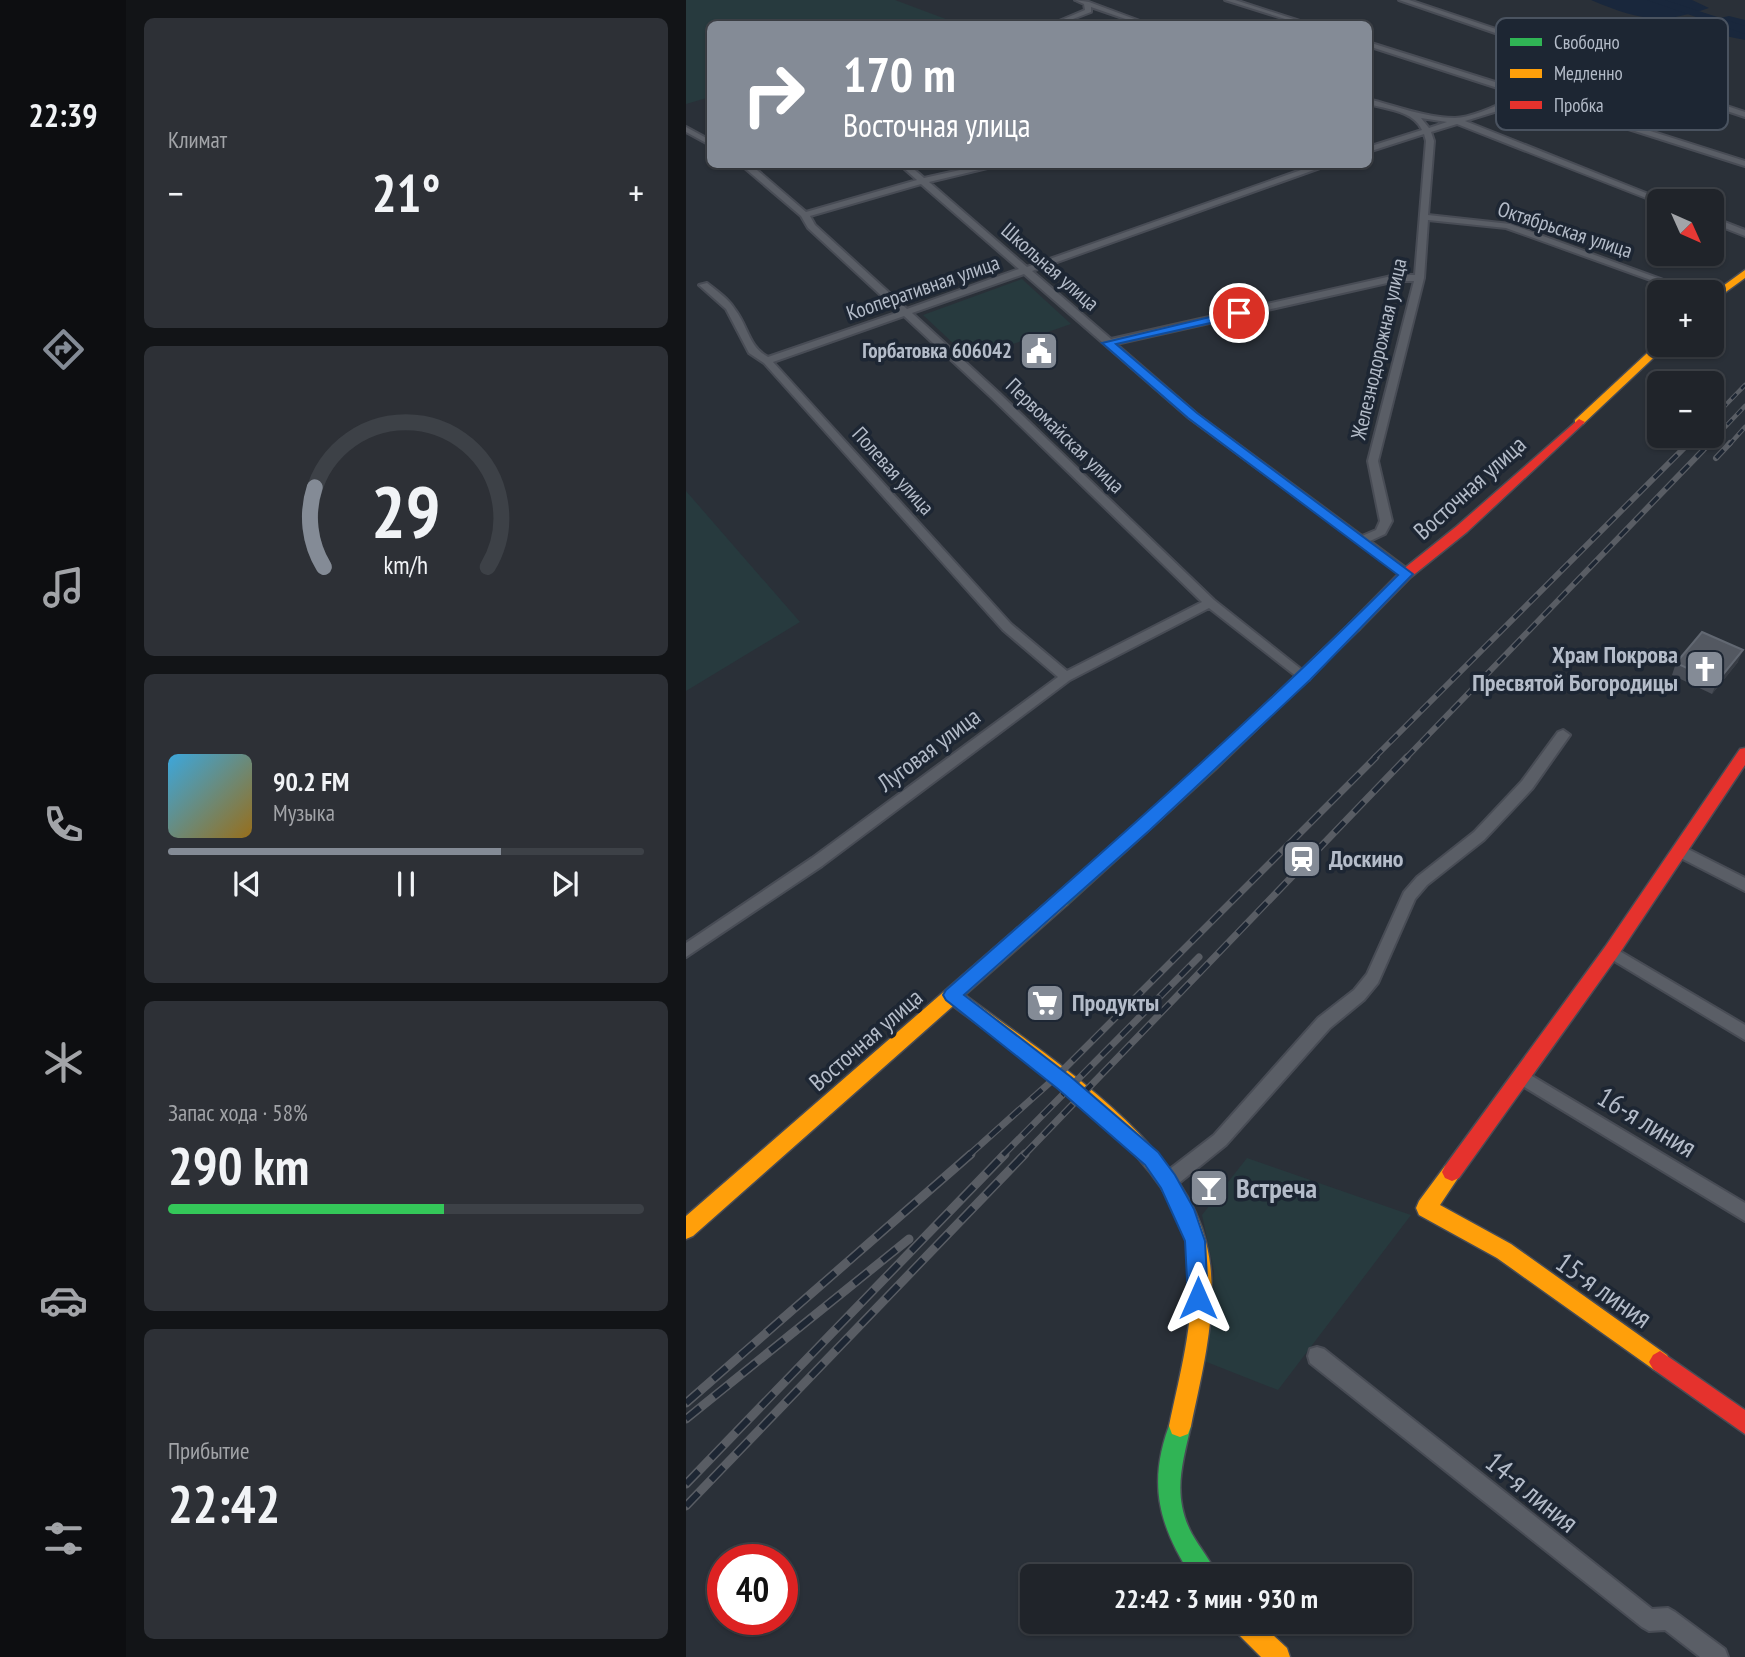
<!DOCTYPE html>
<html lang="ru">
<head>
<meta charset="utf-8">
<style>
	body { margin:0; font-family:"PT Sans Narrow",sans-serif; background:#2d3036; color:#f1f3f6; height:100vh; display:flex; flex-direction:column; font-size:26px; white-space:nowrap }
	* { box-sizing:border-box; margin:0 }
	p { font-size:23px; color:#a2a4a8 }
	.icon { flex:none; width:38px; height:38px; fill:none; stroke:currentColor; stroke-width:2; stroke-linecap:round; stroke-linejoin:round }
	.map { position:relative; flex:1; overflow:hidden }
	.drawer { display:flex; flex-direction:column; gap:18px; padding:18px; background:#121417; width:560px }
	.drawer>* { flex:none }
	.hud { position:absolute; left:21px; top:21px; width:665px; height:147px; border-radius:10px; box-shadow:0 2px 5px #0004,0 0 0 2px #3d4147; background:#848b96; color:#fff; overflow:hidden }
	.needle { width:46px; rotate:135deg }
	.controls { position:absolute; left:961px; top:189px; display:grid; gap:14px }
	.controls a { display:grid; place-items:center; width:77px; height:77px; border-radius:10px; background:#20242a; box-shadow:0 2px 5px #0004,0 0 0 2px #3d4147; font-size:35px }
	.speed { position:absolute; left:21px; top:1544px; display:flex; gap:14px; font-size:35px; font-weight:700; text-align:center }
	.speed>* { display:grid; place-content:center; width:91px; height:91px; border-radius:50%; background:#20242a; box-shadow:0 2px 5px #0004,0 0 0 2px #3d4147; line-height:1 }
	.speed .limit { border:10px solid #d22; background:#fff; color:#111 }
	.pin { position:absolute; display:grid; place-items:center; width:60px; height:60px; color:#fff; margin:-30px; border:4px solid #fff; border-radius:50%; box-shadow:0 2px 7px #0007 }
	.me { position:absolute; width:77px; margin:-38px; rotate:0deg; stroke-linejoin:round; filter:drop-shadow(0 0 5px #0008) }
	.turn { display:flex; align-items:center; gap:24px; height:147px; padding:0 21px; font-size:32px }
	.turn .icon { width:91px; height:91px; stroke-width:2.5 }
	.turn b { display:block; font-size:49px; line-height:60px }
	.big { font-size:52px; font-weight:800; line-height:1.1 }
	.drawer .tile { flex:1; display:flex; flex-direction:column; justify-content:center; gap:10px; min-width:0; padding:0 24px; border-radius:10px; background:#2d3036 }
	.drawer .dial { align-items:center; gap:0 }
	.dial svg { height:182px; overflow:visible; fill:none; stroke:#3d4147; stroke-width:7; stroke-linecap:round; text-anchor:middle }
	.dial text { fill:#f1f3f6; stroke:none }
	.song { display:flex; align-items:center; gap:21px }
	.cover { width:84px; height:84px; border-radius:10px; background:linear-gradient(135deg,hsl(200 70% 55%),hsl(40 70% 35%)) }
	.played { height:7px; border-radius:4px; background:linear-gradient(90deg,#848b96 70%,#3d4147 70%) }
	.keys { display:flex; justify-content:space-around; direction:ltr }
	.heat { display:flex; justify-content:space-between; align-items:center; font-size:38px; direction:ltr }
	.charge { height:10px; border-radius:5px; background:linear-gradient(90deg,#34c759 58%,#3d4147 0) }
	.trip { position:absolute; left:334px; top:1564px; width:392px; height:70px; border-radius:10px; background:#20242a; box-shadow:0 2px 5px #0004,0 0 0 2px #3d4147; font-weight:800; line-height:70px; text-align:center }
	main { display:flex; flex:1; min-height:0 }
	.menu { display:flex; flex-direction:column; width:126px; justify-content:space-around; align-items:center; background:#0d0e11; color:#a2a4a8 }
	.menu .icon { width:49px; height:49px }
	.menu .active { color:#848b96 }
	.menu b { font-size:32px; color:#f1f3f6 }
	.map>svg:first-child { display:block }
	.green { fill:#273a3e }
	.water { fill:#19273c }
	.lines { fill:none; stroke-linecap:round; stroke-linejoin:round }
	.river { fill:#19273c; fill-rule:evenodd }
	.street-casing { stroke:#484c55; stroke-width:4 }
	.fast-casing { stroke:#484c55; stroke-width:3 }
	.slow-casing { stroke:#484c55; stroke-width:3 }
	.jam-casing { stroke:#484c55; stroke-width:3 }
	.street { fill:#5a5e66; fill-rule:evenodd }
	.fast { fill:#30b455; fill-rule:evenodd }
	.slow { fill:#ff9f0a; fill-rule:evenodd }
	.jam { fill:#e5322d; fill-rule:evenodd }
	.rail-far3-casing { stroke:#595d64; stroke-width:4.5 }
	.rail-far2-casing { stroke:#595d64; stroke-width:6 }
	.rail-far1-casing { stroke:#595d64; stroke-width:7 }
	.rail-casing { stroke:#595d64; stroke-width:9 }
	.rail-far3 { stroke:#1d2633; stroke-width:2.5; stroke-dasharray:7; stroke-linecap:butt }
	.rail-far2 { stroke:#1d2633; stroke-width:3.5; stroke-dasharray:11; stroke-linecap:butt }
	.rail-far1 { stroke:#1d2633; stroke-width:4.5; stroke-dasharray:14; stroke-linecap:butt }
	.rail { stroke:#1d2633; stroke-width:6; stroke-dasharray:18; stroke-linecap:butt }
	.wall { fill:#474c55 }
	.shaded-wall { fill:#373c44 }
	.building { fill:#535861; stroke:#626872; stroke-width:2 }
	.route { fill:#1a73e8; stroke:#114b97; stroke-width:2 }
	.labels { text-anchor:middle; stroke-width:7; stroke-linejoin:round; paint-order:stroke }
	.far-street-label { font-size:21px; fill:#b4bcc9; stroke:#1d2633 }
	.far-poi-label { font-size:21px; font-weight:bold; fill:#b4bcc9; stroke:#1d2633; text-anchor:end }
	.street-label { font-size:24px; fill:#b4bcc9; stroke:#1d2633 }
	.poi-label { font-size:24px; font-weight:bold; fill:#b4bcc9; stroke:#1d2633; text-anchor:start }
	.near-street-label { font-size:28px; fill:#b4bcc9; stroke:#1d2633 }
	.near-poi-label { font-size:28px; font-weight:bold; fill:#b4bcc9; stroke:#1d2633; text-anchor:start }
	.key { fill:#1d2633; stroke:#4a5360; stroke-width:2 }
	.key-label { font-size:19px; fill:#b4bcc9 }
</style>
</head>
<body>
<main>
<nav class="menu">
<b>22:39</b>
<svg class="icon active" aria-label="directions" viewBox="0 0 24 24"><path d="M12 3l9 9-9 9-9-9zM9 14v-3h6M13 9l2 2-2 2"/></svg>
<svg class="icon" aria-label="music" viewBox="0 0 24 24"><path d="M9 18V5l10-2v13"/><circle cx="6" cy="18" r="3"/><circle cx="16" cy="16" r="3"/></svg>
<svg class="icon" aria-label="phone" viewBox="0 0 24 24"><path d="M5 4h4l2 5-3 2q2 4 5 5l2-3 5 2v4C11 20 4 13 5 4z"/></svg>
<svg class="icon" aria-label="climate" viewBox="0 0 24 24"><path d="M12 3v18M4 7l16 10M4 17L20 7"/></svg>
<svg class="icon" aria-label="car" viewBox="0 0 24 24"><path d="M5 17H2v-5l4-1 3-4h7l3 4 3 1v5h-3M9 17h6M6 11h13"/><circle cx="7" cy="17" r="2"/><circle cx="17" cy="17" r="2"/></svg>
<svg class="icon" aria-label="filters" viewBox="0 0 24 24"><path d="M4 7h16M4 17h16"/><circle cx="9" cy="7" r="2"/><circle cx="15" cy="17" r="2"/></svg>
</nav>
<section class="drawer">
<div class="tile"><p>Климат</p>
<div class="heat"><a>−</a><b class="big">21°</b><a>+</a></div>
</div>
<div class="tile dial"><svg viewBox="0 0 100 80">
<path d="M14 69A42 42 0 1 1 86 69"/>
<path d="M14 69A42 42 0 0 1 10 34" stroke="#848b96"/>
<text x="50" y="56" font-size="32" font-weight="700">29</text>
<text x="50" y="72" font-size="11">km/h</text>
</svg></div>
<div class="tile">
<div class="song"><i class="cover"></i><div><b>90.2 FM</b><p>Музыка</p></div></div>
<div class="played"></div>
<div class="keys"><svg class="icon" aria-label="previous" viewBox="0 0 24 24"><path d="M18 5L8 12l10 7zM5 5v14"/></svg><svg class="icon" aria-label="pause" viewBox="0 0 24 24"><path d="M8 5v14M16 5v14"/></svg><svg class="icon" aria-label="next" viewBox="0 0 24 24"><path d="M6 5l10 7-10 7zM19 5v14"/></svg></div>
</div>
<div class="tile"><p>Запас хода · 58%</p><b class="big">290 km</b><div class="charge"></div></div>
<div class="tile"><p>Прибытие</p><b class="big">22:42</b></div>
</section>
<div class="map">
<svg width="1059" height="1657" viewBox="0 0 1059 1657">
	<rect width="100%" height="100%" fill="#2a3038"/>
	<g class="green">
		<path d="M 0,0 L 209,0 L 273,24 L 24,24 L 24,97 L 0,104 Z"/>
		<path d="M 336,279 L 385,324 L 284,359 L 237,315 Z"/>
		<path d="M 0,491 L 114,622 L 0,691 Z"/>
		<path d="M 561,1158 L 725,1215 L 592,1390 L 518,1361 L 528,1271 L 516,1215 Z"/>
	</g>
	<g class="water">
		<path d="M 905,0 L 1006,0 L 1023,8 C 973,25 953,20 905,0 Z"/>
		<path d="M 1043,16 L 1059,20 L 1059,40 L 995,27 Z"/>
	</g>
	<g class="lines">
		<path class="river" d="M 961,0 L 979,0 L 1059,26 L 1059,34 Z"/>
		<g class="street-casing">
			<g id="street">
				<path d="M 389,0 L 403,2 L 462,24 L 454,24 L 405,7 L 405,12 L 374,24 L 366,24 L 399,10 L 398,4 Z"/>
				<path d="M 539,0 L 549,0 L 623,24 L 615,24 Z"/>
				<path d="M 713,0 L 723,0 L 1059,112 L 1059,117 L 892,61 L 832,89 L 1059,161 L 1059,166 L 829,93 L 828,103 L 818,109 L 779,121 L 980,201 L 973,203 L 771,124 L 745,132 L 748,141 L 742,215 L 824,224 L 1010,292 L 998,292 L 820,228 L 742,220 L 738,278 L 692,461 L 706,521 L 699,534 L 684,541 L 724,571 L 726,574 L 720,578 L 503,418 L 338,274 L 226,313 L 313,393 L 528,600 L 625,677 L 623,680 L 615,680 L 523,608 L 384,680 L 136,866 L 0,957 L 0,943 L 126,858 L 372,677 L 317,630 L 78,363 L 63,353 L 40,309 L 13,285 L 21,283 C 32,292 43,299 50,311 C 62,327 63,347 82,357 L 213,312 L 122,228 L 115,216 L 54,164 L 64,164 L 120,212 L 231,180 L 213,164 L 222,164 L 238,178 L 301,164 L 318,164 L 243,182 L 341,267 L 632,164 L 645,164 L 346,271 L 425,339 L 710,275 L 729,275 L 740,141 L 738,134 L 682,152 L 682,147 L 736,130 C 728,111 701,109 682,104 L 682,99 C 710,106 740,118 769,118 C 782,118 810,107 821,100 L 821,91 L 682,46 L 682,42 L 825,87 L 885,59 ZM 735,118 L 761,122 L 743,128 ZM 235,184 L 333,269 L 221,309 L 129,225 L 124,216 ZM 710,281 L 728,281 L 682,461 L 694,521 L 690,530 L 676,536 L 511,414 L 430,344 ZM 218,316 L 305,397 L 516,602 L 381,671 L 325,624 L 87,362 Z"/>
				<path d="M 0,127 L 24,140 L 24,145 L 0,132 Z"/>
				<path d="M 1026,217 L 1059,230 L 1059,236 L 1026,223 Z"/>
				<path d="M 877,730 L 884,735 L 846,789 L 798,840 L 741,885 L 729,899 L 692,983 L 678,1000 L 644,1028 L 540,1145 L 488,1187 L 482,1189 L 476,1187 L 473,1181 L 476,1175 L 528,1135 L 632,1018 L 668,990 L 681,974 L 718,892 L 731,877 L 788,832 L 836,781 L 872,732 Z"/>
				<path d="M 994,845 L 1059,878 L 1059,891 L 989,855 L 987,851 L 989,847 Z"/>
				<path d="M 925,946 L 1059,1025 L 1059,1040 L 920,956 L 917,952 L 920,948 Z"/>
				<path d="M 836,1070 L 1059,1203 L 1059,1221 L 830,1082 L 828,1077 L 830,1072 Z"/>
				<path d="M 631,1347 L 638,1349 L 966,1609 L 982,1608 L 989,1612 L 1039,1649 L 1042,1657 L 1014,1657 L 979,1630 L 963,1631 L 956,1627 L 624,1363 L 622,1356 L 624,1349 Z"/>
			</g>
		</g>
		<g class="fast-casing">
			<g id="fast">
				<path d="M 668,622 L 675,627 L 673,630 L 529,770 L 381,905 L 369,905 L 367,900 L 369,895 L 519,762 L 663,624 Z"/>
				<path d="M 494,1415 L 502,1418 L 505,1426 C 496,1464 486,1497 506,1534 C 514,1548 525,1561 532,1577 L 506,1577 C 471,1523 461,1480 486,1418 Z"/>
			</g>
		</g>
		<g class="slow-casing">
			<g id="slow">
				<path d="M 1059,270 L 1059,278 L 1026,302 L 1026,294 Z"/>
				<path d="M 972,343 L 981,345 L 897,424 L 889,424 L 889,420 Z"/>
				<path d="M 375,893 L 381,895 L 383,900 L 381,905 L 279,995 C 359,1055 495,1139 520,1242 C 535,1301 517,1368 505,1426 L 502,1434 L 494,1437 L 486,1434 L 483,1426 C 495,1368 515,1300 500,1241 C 478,1149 339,1061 267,1006 L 7,1236 L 0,1239 L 0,1216 L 369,895 Z"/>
				<path d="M 766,1163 L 773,1166 L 776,1172 L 754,1205 L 825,1244 L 981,1355 L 985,1362 L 981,1369 L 974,1373 L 967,1369 L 811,1258 L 733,1215 L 730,1208 L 733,1201 L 759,1166 Z"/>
				<path d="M 544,1622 L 573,1622 L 601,1648 L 604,1657 L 575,1657 L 548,1630 Z"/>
			</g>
		</g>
		<g class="jam-casing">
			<g id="jam">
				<path d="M 893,419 L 899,422 L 897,424 L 781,532 L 725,577 L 673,630 L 663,630 L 661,627 L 663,624 L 715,571 L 771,526 Z"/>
				<path d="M 1059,748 L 1059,765 L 931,957 L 773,1178 L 766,1181 L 759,1178 L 756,1172 L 759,1166 L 919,947 L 1054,749 Z"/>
				<path d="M 974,1351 L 1059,1410 L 1059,1434 L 967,1369 L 963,1362 L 967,1355 Z"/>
			</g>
		</g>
		<use href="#street" class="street"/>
		<use href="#fast" class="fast"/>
		<use href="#slow" class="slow"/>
		<use href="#jam" class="jam"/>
		<g class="rail-far3-casing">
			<g id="rail-far3">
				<path d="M 1026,419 L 1059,385"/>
				<path d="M 1001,445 L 1010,436"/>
				<path d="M 1022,445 L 1059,406"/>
				<path d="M 1043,445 L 1059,427"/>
			</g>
		</g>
		<g class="rail-far2-casing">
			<g id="rail-far2">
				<path d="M 1030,458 L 1044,443"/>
				<path d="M 688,758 L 1003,443"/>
				<path d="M 720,758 L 1024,443"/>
			</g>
		</g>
		<g class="rail-far1-casing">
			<g id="rail-far1">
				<path d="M 283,1155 L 370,1077 L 690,757"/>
				<path d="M 317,1155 L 513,957"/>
				<path d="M 338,1155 L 721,757"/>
			</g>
		</g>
		<g class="rail-casing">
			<g id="rail">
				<path d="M 0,1403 L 285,1154"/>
				<path d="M 0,1419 L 223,1239"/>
				<path d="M 0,1484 L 319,1154"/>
				<path d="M 0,1506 L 339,1154"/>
			</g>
		</g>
		<use href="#rail-far3" class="rail-far3"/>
		<use href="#rail-far2" class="rail-far2"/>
		<use href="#rail-far1" class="rail-far1"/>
		<use href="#rail" class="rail"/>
	</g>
	<g class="wall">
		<path d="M 1052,662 L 1026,694 L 986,675 L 990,663 Z"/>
		<path d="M 342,1001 L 376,1001 L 359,1018 L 342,1005 Z"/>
	</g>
	<g class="shaded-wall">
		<path d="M 1057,650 L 1052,662 L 1026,694 L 1031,682 Z"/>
		<path d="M 375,998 L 376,1001 L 359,1018 L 359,1014 Z"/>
	</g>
	<g class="building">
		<path d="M 1016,632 L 1057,650 L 1031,682 L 990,663 Z"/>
		<path d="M 359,985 L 375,998 L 359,1014 L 342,1001 Z"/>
	</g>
	<path class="route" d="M 553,310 L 558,313 L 556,316 L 430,344 L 511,413 L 727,574 L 624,680 L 464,830 L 278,995 L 385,1077 L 472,1152 L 489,1175 L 508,1209 L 519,1241 L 522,1298 L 519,1305 L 512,1308 L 505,1305 L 502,1298 L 499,1241 L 475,1188 L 459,1165 L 372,1089 L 260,1000 L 257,995 L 260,990 C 414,855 567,720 712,575 L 502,418 L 416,343 Z"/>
	<defs>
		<g id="civic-square" transform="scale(2.0125)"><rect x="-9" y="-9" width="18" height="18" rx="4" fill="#848b96" stroke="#1d2633"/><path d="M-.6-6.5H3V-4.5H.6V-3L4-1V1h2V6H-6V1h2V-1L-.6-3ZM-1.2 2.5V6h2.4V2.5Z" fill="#fff"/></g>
		<g id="church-square" transform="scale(2.0125)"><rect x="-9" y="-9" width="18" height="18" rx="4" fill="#848b96" stroke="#1d2633"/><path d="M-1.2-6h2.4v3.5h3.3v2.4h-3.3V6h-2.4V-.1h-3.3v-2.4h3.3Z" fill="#fff"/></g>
		<g id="station-square" transform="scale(2.0125)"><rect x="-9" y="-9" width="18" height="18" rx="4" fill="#848b96" stroke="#1d2633"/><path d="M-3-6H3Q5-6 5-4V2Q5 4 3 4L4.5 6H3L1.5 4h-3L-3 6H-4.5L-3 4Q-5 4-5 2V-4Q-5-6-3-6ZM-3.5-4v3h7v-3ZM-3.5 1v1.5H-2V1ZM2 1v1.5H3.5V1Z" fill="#fff"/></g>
		<g id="supermarket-square" transform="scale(2.0125)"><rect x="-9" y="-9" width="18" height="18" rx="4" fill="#848b96" stroke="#1d2633"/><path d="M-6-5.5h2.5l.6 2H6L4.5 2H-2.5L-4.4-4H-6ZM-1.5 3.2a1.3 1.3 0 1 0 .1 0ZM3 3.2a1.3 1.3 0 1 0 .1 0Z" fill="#fff"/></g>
		<g id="bar-square" transform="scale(2.0125)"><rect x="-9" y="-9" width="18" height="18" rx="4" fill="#848b96" stroke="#1d2633"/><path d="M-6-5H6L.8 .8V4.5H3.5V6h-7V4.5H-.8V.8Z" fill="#fff"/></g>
	</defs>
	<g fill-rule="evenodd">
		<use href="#civic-square" x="353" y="351"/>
		<use href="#church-square" x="1019" y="669"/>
		<use href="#station-square" x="616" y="859"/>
		<use href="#supermarket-square" x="359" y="1003"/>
		<use href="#bar-square" x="523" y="1188"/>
	</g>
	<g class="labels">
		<g class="far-street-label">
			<text transform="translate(879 230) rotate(18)" y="7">Октябрьская улица</text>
			<text transform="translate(364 267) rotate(41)" y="7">Школьная улица</text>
			<text transform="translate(237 288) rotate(-19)" y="7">Кооперативная улица</text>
			<text transform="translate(693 349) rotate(-77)" y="7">Железнодорожная улица</text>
			<text transform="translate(379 436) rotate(44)" y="7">Первомайская улица</text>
			<text transform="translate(207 471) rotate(48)" y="7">Полевая улица</text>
		</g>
		<g class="far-poi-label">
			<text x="326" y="358">Горбатовка 606042</text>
		</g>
		<g class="street-label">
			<text transform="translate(784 488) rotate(-42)" y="8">Восточная улица</text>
			<text transform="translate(243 750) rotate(-37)" y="8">Луговая улица</text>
			<text transform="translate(180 1040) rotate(-41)" y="8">Восточная улица</text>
		</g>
		<g class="poi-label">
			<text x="992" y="663" text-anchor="end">Храм Покрова<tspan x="992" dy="28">Пресвятой Богородицы</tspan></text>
			<text x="643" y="867">Доскино</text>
			<text x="386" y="1011">Продукты</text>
		</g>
		<g class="near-street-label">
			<text transform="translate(961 1122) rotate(31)" y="10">16-я линия</text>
			<text transform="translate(918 1290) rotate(35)" y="10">15-я линия</text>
			<text transform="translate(846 1492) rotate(39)" y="10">14-я линия</text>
		</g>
		<g class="near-poi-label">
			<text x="550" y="1198">Встреча</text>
		</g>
	</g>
	<rect x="810" y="18" width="232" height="112" rx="10" class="key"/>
	<rect x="824" y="38" width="32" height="8" fill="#30b455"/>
	<rect x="824" y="69" width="32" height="9" fill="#ff9f0a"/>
	<rect x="824" y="101" width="32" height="8" fill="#e5322d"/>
	<g class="key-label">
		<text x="868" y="49">Свободно</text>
		<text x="868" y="80">Медленно</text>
		<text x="868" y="112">Пробка</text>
	</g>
</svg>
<div class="controls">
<a><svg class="needle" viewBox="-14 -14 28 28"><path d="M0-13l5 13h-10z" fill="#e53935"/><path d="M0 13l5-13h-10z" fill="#a2a4a8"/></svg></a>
<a>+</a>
<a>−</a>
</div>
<div class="speed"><div class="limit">40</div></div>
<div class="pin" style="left:553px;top:313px;background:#d93025"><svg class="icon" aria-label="arrive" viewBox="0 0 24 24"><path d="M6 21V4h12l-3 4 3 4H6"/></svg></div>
<svg class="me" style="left:512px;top:1298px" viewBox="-20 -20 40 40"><path d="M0-17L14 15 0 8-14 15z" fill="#1a73e8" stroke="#fff" stroke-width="4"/></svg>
<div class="trip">22:42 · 3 мин · 930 m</div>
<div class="hud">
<div class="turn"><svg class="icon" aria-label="right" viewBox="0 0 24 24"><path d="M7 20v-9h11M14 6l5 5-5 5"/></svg><div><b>170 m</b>Восточная улица</div></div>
</div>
</div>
</main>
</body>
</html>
